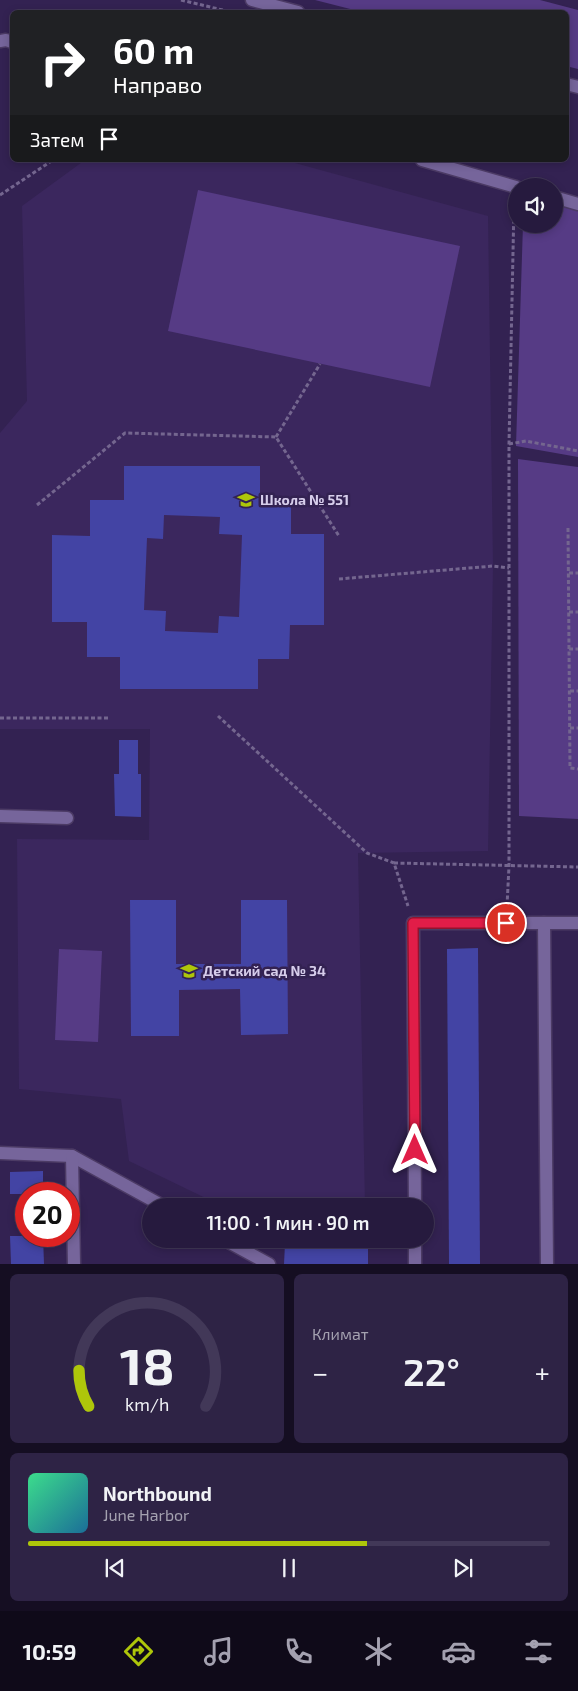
<!DOCTYPE html>
<html lang="ru">
<head>
<meta charset="utf-8">
<style>
	body { margin:0; font-family:"Exo 2",sans-serif; background:#2e2345; color:#f1f3f6; height:100vh; display:flex; flex-direction:column; font-size:19px; white-space:nowrap }
	* { box-sizing:border-box; margin:0 }
	p { font-size:16px; color:#a4a1b0 }
	.icon { flex:none; width:28px; height:28px; fill:none; stroke:currentColor; stroke-width:2; stroke-linecap:round; stroke-linejoin:round }
	.map { position:relative; height:1264px; overflow:hidden }
	.drawer { display:flex; flex-direction:column; gap:10px; padding:10px; background:#150e22; flex:1 }
	.drawer>* { flex:none }
	.hud { position:absolute; left:10px; top:10px; width:559px; height:152px; border-radius:8px; box-shadow:0 2px 8px #0003,0 0 0 1px #423858; background:#202124; color:#fff; overflow:hidden }
	.controls { position:absolute; left:508px; top:178px; display:grid; gap:10px }
	.controls a { display:grid; place-items:center; width:55px; height:55px; border-radius:50%; background:#261a3e; box-shadow:0 2px 8px #0003,0 0 0 1px #423858; font-size:25px }
	.speed { position:absolute; left:15px; top:1182px; display:flex; gap:10px; font-size:25px; font-weight:700; text-align:center }
	.speed>* { display:grid; place-content:center; width:65px; height:65px; border-radius:50%; background:#261a3e; box-shadow:0 2px 8px #0003,0 0 0 1px #423858; line-height:1 }
	.speed .limit { border:8px solid #d22; background:#fff; color:#111 }
	.pin { position:absolute; display:grid; place-items:center; width:42px; height:42px; color:#fff; margin:-21px; border:2px solid #fff; border-radius:50%; box-shadow:0 1px 5px #0007 }
	.me { position:absolute; width:55px; margin:-28px; rotate:0deg; stroke-linejoin:round; filter:drop-shadow(0 0 4px #0008) }
	.turn { display:flex; align-items:center; gap:18px; height:105px; padding:0 20px; font-size:22px }
	.turn .icon { width:65px; height:65px; stroke-width:2.5 }
	.turn b { display:block; font-size:35px; line-height:42px }
	.then { display:flex; align-items:center; height:48px; padding:0 20px; background:#0003; gap:10px; font-size:19px }
	.big { font-size:38px; font-weight:600; line-height:1.1 }
	.drawer .widget { flex:1; display:flex; flex-direction:column; justify-content:center; gap:8px; min-width:0; padding:0 18px; border-radius:8px; background:#2e2345 }
	.drawer .dial { align-items:center; gap:0 }
	.dial svg { height:130px; overflow:visible; fill:none; stroke:#423858; stroke-width:7; stroke-linecap:round; text-anchor:middle }
	.dial text { fill:#f1f3f6; stroke:none }
	.song { display:flex; align-items:center; gap:15px }
	.cover { width:60px; height:60px; border-radius:8px; background:linear-gradient(135deg,hsl(150 70% 55%),hsl(200 70% 35%)) }
	.played { height:5px; border-radius:2px; background:linear-gradient(90deg,#aec60a 65%,#423858 65%) }
	.keys { display:flex; justify-content:space-around; direction:ltr }
	.heat { display:flex; justify-content:space-between; align-items:center; font-size:28px; direction:ltr }
	.drawer .tiles { flex:1; display:grid; gap:10px; grid-template-columns:1fr 1fr }
	.widget:last-child { grid-column:span 2 }
	.trip { position:absolute; left:142px; top:1198px; width:292px; height:50px; border-radius:25px; background:#261a3e; box-shadow:0 2px 8px #0003,0 0 0 1px #423858; font-weight:600; line-height:50px; text-align:center }
	.tab-bar { display:flex; height:80px; justify-content:space-around; align-items:center; background:#0f0a19; color:#a4a1b0 }
	.tab-bar .icon { width:35px; height:35px }
	.tab-bar .on { color:#aec60a }
	.tab-bar b { font-size:22px; color:#f1f3f6 }
	.map>svg:first-child { display:block }
	.built { fill:#3b275e }
	.green { fill:#563b85 }
	.building { fill:#4344a4; fill-rule:evenodd }
	.lines { fill:none; stroke-linecap:round; stroke-linejoin:round }
	.service-casing { stroke:#4c3b65; stroke-width:15 }
	.minor-casing { stroke:#4c3b65; stroke-width:15 }
	.path { stroke:#74668f; stroke-width:3; stroke-dasharray:4 2.5; stroke-linecap:butt }
	.service { stroke:#76659b; stroke-width:12 }
	.minor { stroke:#76659b; stroke-width:12 }
	.route-casing { stroke:#92132f; stroke-width:12 }
	.route { stroke:#e11d48; stroke-width:9 }
	.labels { text-anchor:middle; stroke-width:5; stroke-linejoin:round; paint-order:stroke }
	.poi-label { font-size:14px; font-weight:bold; fill:#d6cdeb; stroke:#332252; text-anchor:start }
</style>
</head>
<body>
<div class="map">
<svg width="578" height="1264" viewBox="0 0 578 1264">
	<rect width="100%" height="100%" fill="#332252"/>
	<path class="built" d="M 85,160 L 284,160 L 488,216 L 493,566 L 488,851 L 358,853 L 365,1206 L 222,1206 L 129,1161 L 121,1099 L 19,1089 L 17,839 L 149,840 L 150,729 L 0,729 L 0,433 L 27,401 L 22,206 Z"/>
	<g class="green">
		<path d="M 315,0 L 540,0 L 578,10 L 578,69 L 566,66 L 566,12 L 362,12 Z"/>
		<path d="M 198,190 L 460,246 L 430,387 L 168,331 Z"/>
		<path d="M 554,203 L 578,210 L 578,457 L 516,446 L 523,224 L 554,224 Z"/>
		<path d="M 518,459 L 578,467 L 578,819 L 519,816 Z"/>
		<path d="M 59,949 L 102,951 L 98,1042 L 55,1040 Z"/>
	</g>
	<g class="building">
		<path d="M 124,466 L 260,466 L 260,500 L 291,500 L 291,534 L 324,534 L 324,625 L 290,625 L 289,659 L 258,659 L 258,689 L 120,689 L 120,657 L 87,657 L 87,622 L 52,622 L 52,535 L 90,536 L 90,500 L 124,500 ZM 164,515 L 220,517 L 219,534 L 242,535 L 239,617 L 219,616 L 218,633 L 165,631 L 166,611 L 144,610 L 147,538 L 163,539 Z"/>
		<path d="M 119,740 L 138,740 L 138,774 L 141,774 L 141,817 L 115,816 L 114,774 L 119,774 Z"/>
		<path d="M 130,900 L 176,900 L 176,964 L 241,964 L 241,900 L 287,900 L 288,1034 L 241,1035 L 240,989 L 179,990 L 179,1036 L 131,1036 Z"/>
		<path d="M 478,948 L 480,1264 L 449,1264 L 447,949 Z"/>
		<path d="M 43,1171 L 43,1194 L 10,1194 L 10,1172 Z"/>
		<path d="M 10,1236 L 43,1236 L 44,1264 L 11,1264 Z"/>
		<path d="M 285,1244 L 368,1247 L 368,1264 L 284,1264 Z"/>
	</g>
	<g class="lines">
		<g class="service-casing">
			<g id="service">
				<path d="M 0,41 L 6,40 L 12,42"/>
				<path d="M 422,160 L 516,187"/>
				<path d="M 554,197 L 578,204"/>
				<path d="M 0,816 L 67,818"/>
				<path d="M 544,923 L 547,1264"/>
				<path d="M 0,1153 L 72,1156 L 163,1206"/>
				<path d="M 72,1156 L 74,1264"/>
				<path d="M 415,1206 L 413,923 L 578,923"/>
				<path d="M 223,1239 L 269,1264"/>
				<path d="M 415,1239 L 415,1264"/>
			</g>
		</g>
		<g class="minor-casing">
			<g id="minor">
				<path d="M 252,0 L 298,12"/>
				<path d="M 566,84 L 578,87"/>
			</g>
		</g>
		<g class="path">
			<path d="M 181,0 L 231,12"/>
			<path d="M 0,195 L 53,160"/>
			<path d="M 276,437 L 320,364"/>
			<path d="M 509,444 L 526,441 L 578,451"/>
			<path d="M 37,505 L 125,433 L 276,437 L 339,536"/>
			<path d="M 568,528 L 570,768 L 578,769"/>
			<path d="M 569,573 L 578,573"/>
			<path d="M 339,579 L 493,566 L 509,568"/>
			<path d="M 569,612 L 578,612"/>
			<path d="M 569,649 L 578,649"/>
			<path d="M 570,691 L 578,691"/>
			<path d="M 218,716 L 367,853 L 394,863 L 408,906"/>
			<path d="M 0,718 L 110,718"/>
			<path d="M 570,728 L 578,728"/>
			<path d="M 394,863 L 578,867"/>
			<path d="M 507,906 L 509,866 L 509,444 L 514,205"/>
		</g>
		<use href="#service" class="service"/>
		<use href="#minor" class="minor"/>
	</g>
	<g class="lines">
		<g class="route-casing">
			<path id="route" d="M 415,1150 L 413,923 L 506,923"/>
		</g>
		<use href="#route" class="route"/>
	</g>
	<defs>
		<g id="school-bare" transform="scale(1.35)"><path d="M0-5L7-2L0 1L-7-2ZM-4 1L0 2.5L4 1V4Q0 6-4 4Z" fill="#aec60a" stroke="#332252" stroke-width="2.5" paint-order="stroke"/></g>
	</defs>
	<g fill-rule="evenodd">
		<use href="#school-bare" x="246" y="500"/>
		<use href="#school-bare" x="189" y="971"/>
	</g>
	<g class="labels">
		<g class="poi-label">
			<text x="260" y="505">Школа № 551</text>
			<text x="203" y="976">Детский сад № 34</text>
		</g>
	</g>
</svg>
<div class="controls">
<a><svg class="icon" aria-label="sound" viewBox="0 0 24 24"><path d="M4 9h4l5-4v14l-5-4H4zM17 9q2 3 0 6"/></svg></a>
</div>
<div class="speed"><div class="limit">20</div></div>
<div class="pin" style="left:506px;top:923px;background:#d93025"><svg class="icon" aria-label="arrive" viewBox="0 0 24 24"><path d="M6 21V4h12l-3 4 3 4H6"/></svg></div>
<svg class="me" style="left:415px;top:1150px" viewBox="-20 -20 40 40"><path d="M0-17L14 15 0 8-14 15z" fill="#e11d48" stroke="#fff" stroke-width="4"/></svg>
<div class="trip">11:00 · 1 мин · 90 m</div>
<div class="hud">
<div class="turn"><svg class="icon" aria-label="right" viewBox="0 0 24 24"><path d="M7 20v-9h11M14 6l5 5-5 5"/></svg><div><b>60 m</b>Направо</div></div>
<div class="then">Затем<svg class="icon" aria-label="arrive" viewBox="0 0 24 24"><path d="M6 21V4h12l-3 4 3 4H6"/></svg></div>
</div>
</div>
<section class="drawer">
<div class="tiles">
<div class="widget dial"><svg viewBox="0 0 100 80">
<path d="M14 69A42 42 0 1 1 86 69"/>
<path d="M14 69A42 42 0 0 1 8 47" stroke="#aec60a"/>
<text x="50" y="56" font-size="32" font-weight="700">18</text>
<text x="50" y="72" font-size="11">km/h</text>
</svg></div>
<div class="widget"><p>Климат</p>
<div class="heat"><a>−</a><b class="big">22°</b><a>+</a></div>
</div>
<div class="widget">
<div class="song"><i class="cover"></i><div><b>Northbound</b><p>June Harbor</p></div></div>
<div class="played"></div>
<div class="keys"><svg class="icon" aria-label="previous" viewBox="0 0 24 24"><path d="M18 5L8 12l10 7zM5 5v14"/></svg><svg class="icon" aria-label="pause" viewBox="0 0 24 24"><path d="M8 5v14M16 5v14"/></svg><svg class="icon" aria-label="next" viewBox="0 0 24 24"><path d="M6 5l10 7-10 7zM19 5v14"/></svg></div>
</div>
</div>
</section>
<nav class="tab-bar">
<b>10:59</b>
<svg class="icon on" aria-label="directions" viewBox="0 0 24 24"><path d="M12 3l9 9-9 9-9-9zM9 14v-3h6M13 9l2 2-2 2"/></svg>
<svg class="icon" aria-label="music" viewBox="0 0 24 24"><path d="M9 18V5l10-2v13"/><circle cx="6" cy="18" r="3"/><circle cx="16" cy="16" r="3"/></svg>
<svg class="icon" aria-label="phone" viewBox="0 0 24 24"><path d="M5 4h4l2 5-3 2q2 4 5 5l2-3 5 2v4C11 20 4 13 5 4z"/></svg>
<svg class="icon" aria-label="climate" viewBox="0 0 24 24"><path d="M12 3v18M4 7l16 10M4 17L20 7"/></svg>
<svg class="icon" aria-label="car" viewBox="0 0 24 24"><path d="M5 17H2v-5l4-1 3-4h7l3 4 3 1v5h-3M9 17h6M6 11h13"/><circle cx="7" cy="17" r="2"/><circle cx="17" cy="17" r="2"/></svg>
<svg class="icon" aria-label="filters" viewBox="0 0 24 24"><path d="M4 7h16M4 17h16"/><circle cx="9" cy="7" r="2"/><circle cx="15" cy="17" r="2"/></svg>
</nav>
</body>
</html>
